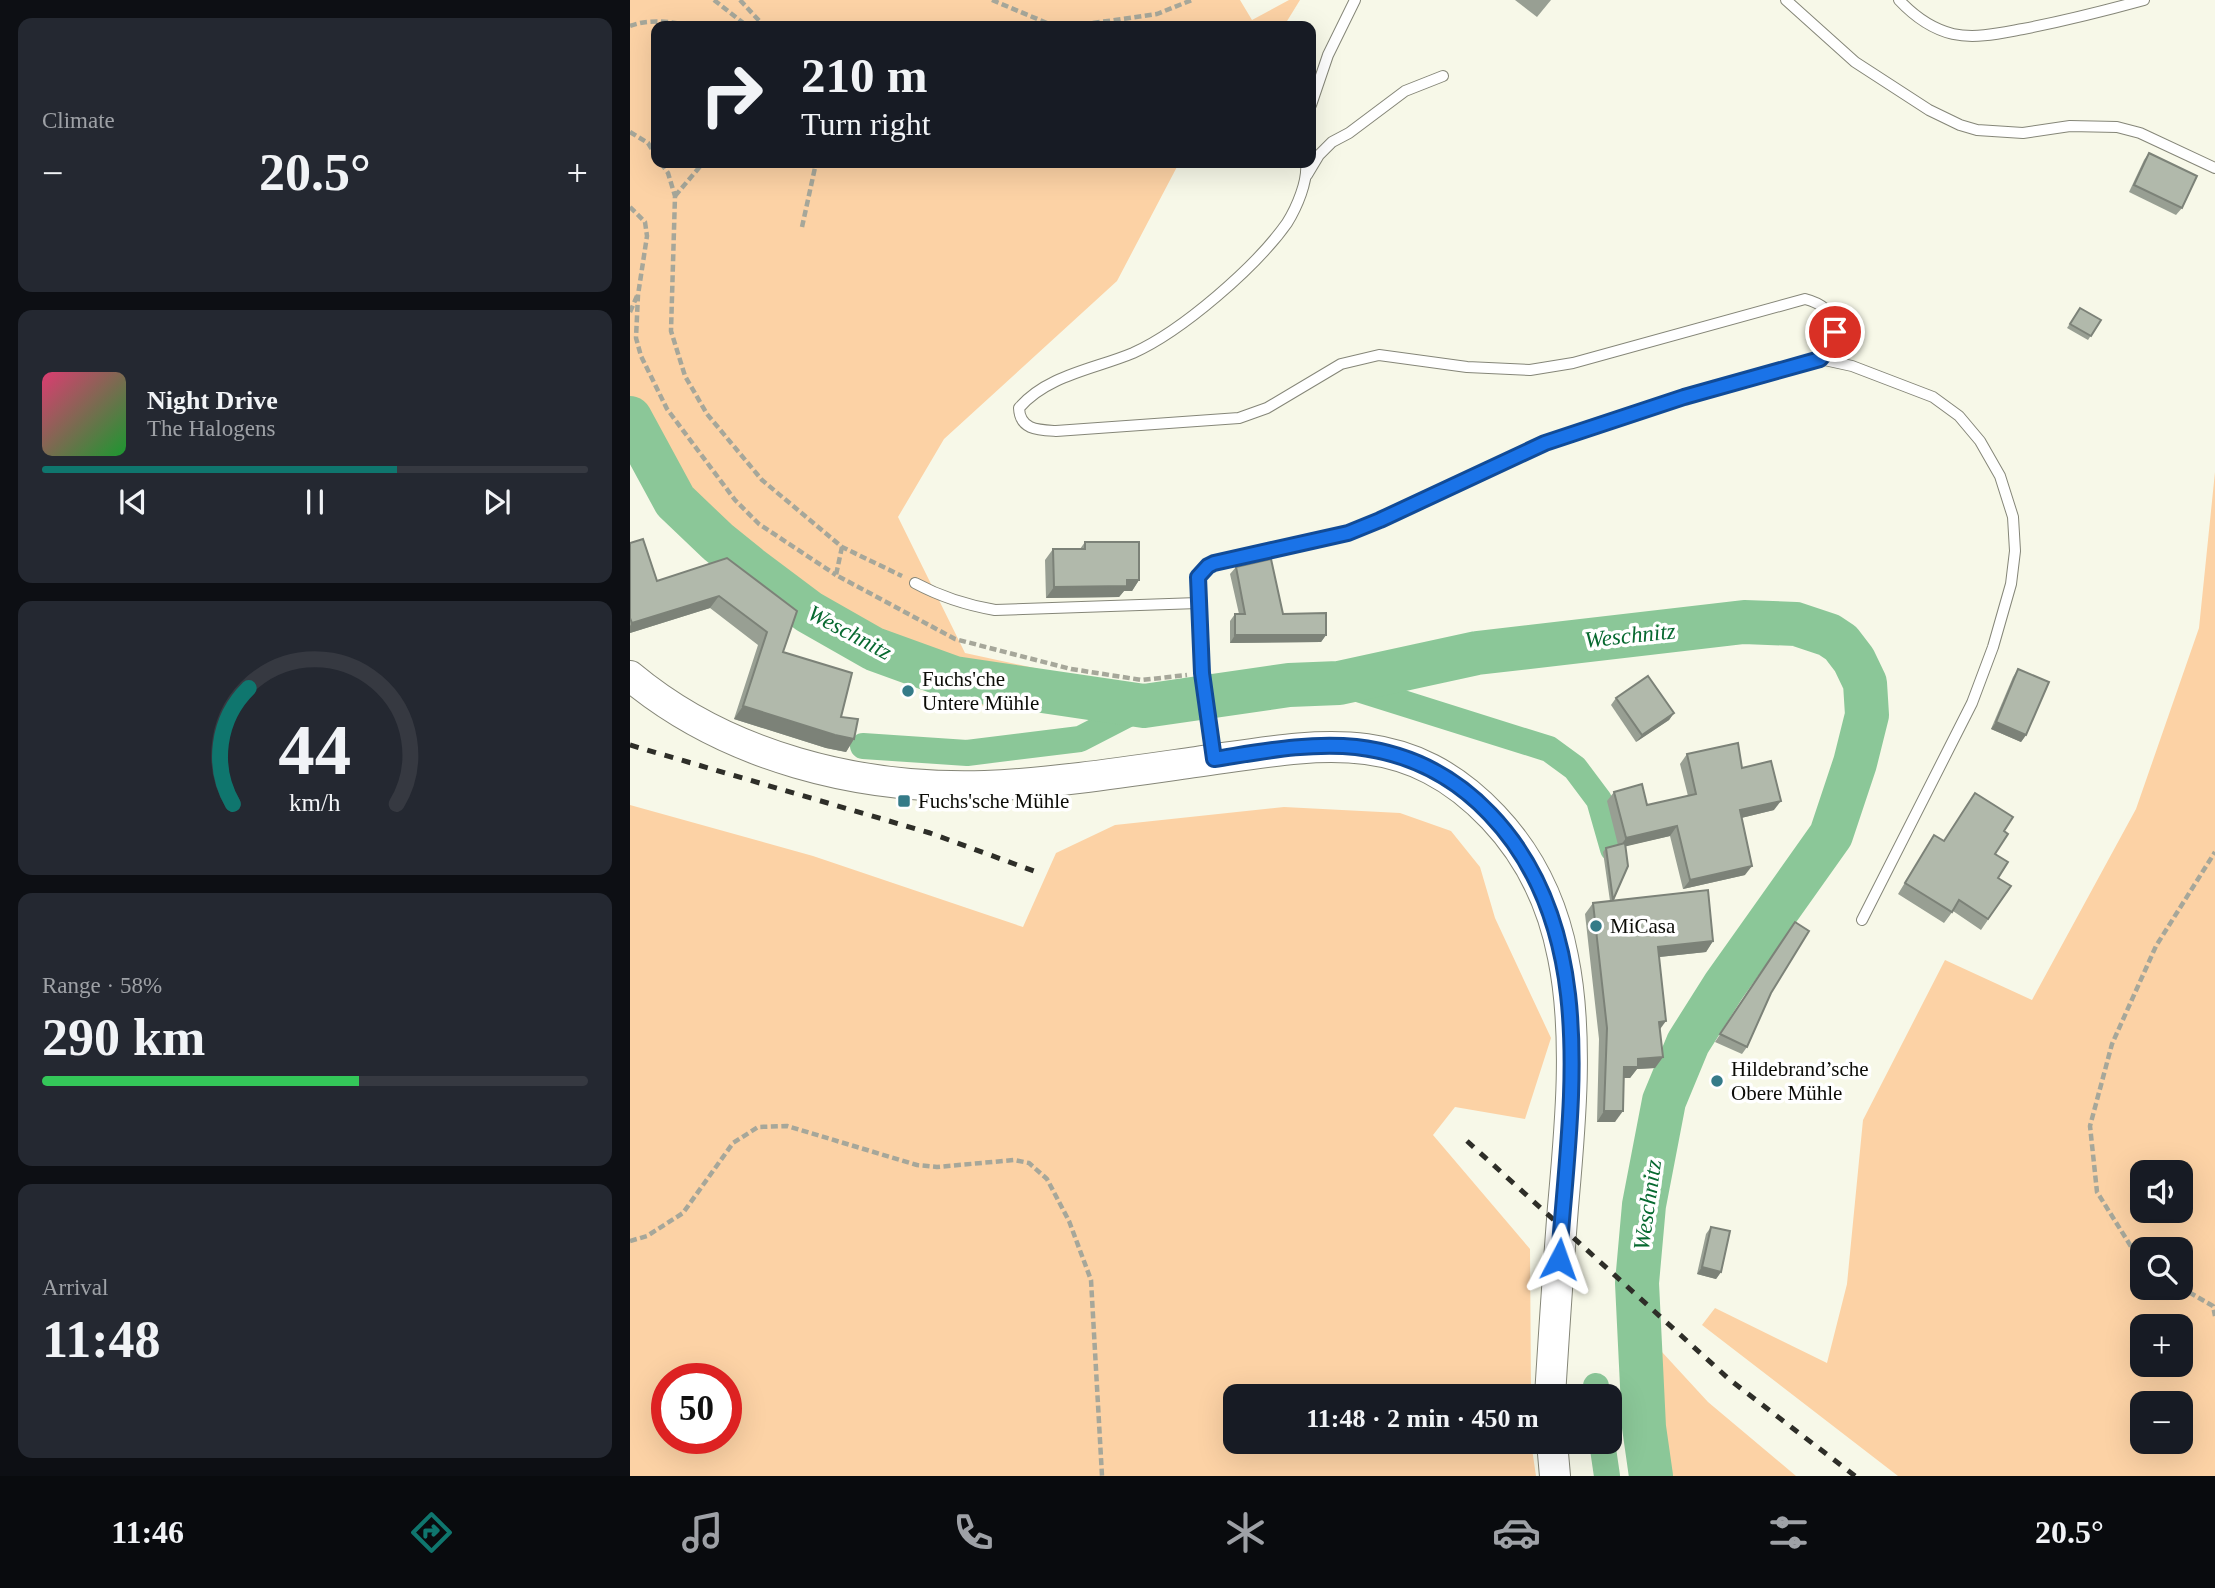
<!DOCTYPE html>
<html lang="en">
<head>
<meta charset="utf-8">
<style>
	body { margin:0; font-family:Georgia,serif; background:#242831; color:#f1f3f6; height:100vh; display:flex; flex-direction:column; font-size:26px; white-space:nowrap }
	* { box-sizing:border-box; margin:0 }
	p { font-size:23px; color:#9ea1a6 }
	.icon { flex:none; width:38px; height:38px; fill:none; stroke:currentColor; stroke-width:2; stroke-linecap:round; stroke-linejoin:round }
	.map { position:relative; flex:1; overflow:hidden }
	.sheet { display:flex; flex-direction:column; gap:18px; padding:18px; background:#0d0f14; width:630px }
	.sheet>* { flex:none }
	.guide { position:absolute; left:21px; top:21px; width:665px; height:147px; border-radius:14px; box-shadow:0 7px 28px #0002; background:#171b24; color:#f1f3f6; overflow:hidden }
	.fabs { position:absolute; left:1500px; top:1160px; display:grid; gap:14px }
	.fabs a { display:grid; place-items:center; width:63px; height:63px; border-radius:14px; background:#171b24; box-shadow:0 7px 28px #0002; font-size:35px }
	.speed { position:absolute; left:21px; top:1363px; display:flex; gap:14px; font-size:35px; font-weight:700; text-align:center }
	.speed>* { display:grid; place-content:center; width:91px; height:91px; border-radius:50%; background:#171b24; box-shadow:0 7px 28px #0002; line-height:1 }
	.speed .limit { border:10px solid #d22; background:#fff; color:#111 }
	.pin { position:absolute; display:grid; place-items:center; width:60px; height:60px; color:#fff; margin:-30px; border:4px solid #fff; border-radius:50%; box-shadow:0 2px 7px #0007 }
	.me { position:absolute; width:77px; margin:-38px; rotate:4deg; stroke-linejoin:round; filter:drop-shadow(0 0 5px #0008) }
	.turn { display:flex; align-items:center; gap:24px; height:147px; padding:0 35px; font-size:32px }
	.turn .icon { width:91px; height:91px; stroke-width:2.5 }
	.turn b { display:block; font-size:49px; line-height:60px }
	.big { font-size:52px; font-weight:700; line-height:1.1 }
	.sheet .card { flex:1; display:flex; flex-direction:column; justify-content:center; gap:10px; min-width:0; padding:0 24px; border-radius:14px; background:#242831 }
	.sheet .dial { align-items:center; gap:0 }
	.dial svg { height:182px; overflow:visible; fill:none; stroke:#363941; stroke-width:7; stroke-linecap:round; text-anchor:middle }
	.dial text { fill:#f1f3f6; stroke:none }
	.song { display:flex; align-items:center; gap:21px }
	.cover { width:84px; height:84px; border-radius:10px; background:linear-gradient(135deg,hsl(340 70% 55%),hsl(130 70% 35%)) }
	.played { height:7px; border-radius:4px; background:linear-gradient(90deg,#0f766e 65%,#363941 65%) }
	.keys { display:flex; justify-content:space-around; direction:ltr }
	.heat { display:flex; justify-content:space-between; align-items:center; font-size:38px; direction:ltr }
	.charge { height:10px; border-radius:5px; background:linear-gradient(90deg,#34c759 58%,#363941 0) }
	.trip { position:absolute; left:593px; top:1384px; width:399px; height:70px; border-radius:14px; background:#171b24; box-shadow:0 7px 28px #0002; font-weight:700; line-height:70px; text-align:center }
	.dock { display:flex; height:112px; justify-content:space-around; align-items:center; background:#090b0e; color:#9ea1a6 }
	.dock .icon { width:49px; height:49px }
	.dock .active { color:#0f766e }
	.dock b { font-size:32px; color:#f1f3f6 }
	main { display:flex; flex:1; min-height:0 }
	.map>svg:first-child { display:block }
	.green { fill:#fcd2a5; fill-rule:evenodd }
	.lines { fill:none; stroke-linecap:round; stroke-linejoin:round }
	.canal { stroke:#8bc798; stroke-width:26 }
	.river { stroke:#8bc798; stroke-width:44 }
	.service-casing { stroke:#858678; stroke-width:12 }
	.secondary-casing { stroke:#858678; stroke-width:32 }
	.path { stroke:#a6a79a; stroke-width:4.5; stroke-dasharray:7 3.5; stroke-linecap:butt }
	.service { stroke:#fff; stroke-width:10 }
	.secondary { stroke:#fff; stroke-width:30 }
	.rail { stroke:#2e2e28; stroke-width:5; stroke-dasharray:9 9; stroke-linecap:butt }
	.wall { fill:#989f93 }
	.shaded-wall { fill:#7c8278 }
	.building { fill:#b1b9ab; stroke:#7c8278; stroke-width:2 }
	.route-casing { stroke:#114b97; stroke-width:18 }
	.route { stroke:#1a73e8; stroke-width:12 }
	.poi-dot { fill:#357b88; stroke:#fff; stroke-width:2.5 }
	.labels { text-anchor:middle; stroke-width:7; stroke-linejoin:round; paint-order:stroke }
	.poi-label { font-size:21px; fill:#0c0c07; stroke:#fff; text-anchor:start }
	.water-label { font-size:23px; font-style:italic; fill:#076930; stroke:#fff }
</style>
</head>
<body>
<main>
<section class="sheet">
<div class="card"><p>Climate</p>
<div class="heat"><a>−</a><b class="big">20.5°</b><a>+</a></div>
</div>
<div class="card">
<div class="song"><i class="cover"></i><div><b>Night Drive</b><p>The Halogens</p></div></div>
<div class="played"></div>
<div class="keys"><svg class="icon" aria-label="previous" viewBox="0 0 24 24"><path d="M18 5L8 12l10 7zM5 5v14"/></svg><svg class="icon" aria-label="pause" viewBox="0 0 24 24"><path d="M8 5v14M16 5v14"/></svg><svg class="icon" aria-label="next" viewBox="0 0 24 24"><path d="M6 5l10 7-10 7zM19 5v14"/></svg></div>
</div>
<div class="card dial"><svg viewBox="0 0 100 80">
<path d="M14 69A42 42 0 1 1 86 69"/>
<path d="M14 69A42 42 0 0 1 21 18" stroke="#0f766e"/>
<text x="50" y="56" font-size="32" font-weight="700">44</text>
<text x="50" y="72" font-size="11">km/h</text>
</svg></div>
<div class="card"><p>Range · 58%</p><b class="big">290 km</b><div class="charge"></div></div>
<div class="card"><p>Arrival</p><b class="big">11:48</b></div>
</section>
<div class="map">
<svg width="1585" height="1476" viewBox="0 0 1585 1476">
	<rect width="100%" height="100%" fill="#f7f8e8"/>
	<g class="green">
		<path d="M 0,0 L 610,0 L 622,20 L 659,0 L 670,0 L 654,26 L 26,26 L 26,163 L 549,163 L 487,281 L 314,439 L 268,517 L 335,653 L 506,690 L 416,713 L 321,702 L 155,614 L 48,510 L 0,409 Z"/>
		<path d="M 1585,472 L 1585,1476 L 1268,1476 L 1072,1325 L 1085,1308 L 1197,1363 L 1217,1284 L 1233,1120 L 1315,960 L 1402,1000 L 1506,809 L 1569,628 ZM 1550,1172 L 1550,1211 L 1512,1211 L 1512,1172 ZM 1512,1250 L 1550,1250 L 1550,1288 L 1512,1288 ZM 1550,1326 L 1550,1365 L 1512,1365 L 1512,1326 ZM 1512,1404 L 1550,1404 L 1550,1442 L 1512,1442 Z"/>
		<path d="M 0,805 L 183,856 L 393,927 L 426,853 L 485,825 L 654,807 L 770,813 L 821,831 L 850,867 L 865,918 L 921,1038 L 895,1119 L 825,1107 L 803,1135 L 900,1249 L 901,1396 L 606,1396 L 606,1442 L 901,1442 L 906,1476 L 0,1476 ZM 96,1379 L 96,1438 L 37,1438 L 37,1379 Z"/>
		<path d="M 1020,1339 L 1078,1402 L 1166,1476 L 1035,1476 L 1022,1386 Z"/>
	</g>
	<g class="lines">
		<g class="canal">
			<path d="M 709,683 L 919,749 L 945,768 L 969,800 L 983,849"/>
			<path d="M 233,746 L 337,753 L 450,739 L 514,706"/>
			<path d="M 966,1386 L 967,1396"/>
			<path d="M 972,1442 L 977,1476"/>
		</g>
		<path class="river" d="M 0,418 L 45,501 L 88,542 L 119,567 L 179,612 L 244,649 L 324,678 L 514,706 L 659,685 L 709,683 L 847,653 L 1114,622 L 1166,624 L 1199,635 L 1211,643 L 1224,660 L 1235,683 L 1237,715 L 1225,763 L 1201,835 L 1094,986 L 1058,1043 L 1034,1101 L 1014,1205 L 1007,1283 L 1014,1427 L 1021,1476"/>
		<g class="service-casing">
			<g id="service">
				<path d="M 1156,0 L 1225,62 L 1299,110 L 1330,125 L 1347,130 L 1393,133 L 1440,126 L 1487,127 L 1510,133 L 1585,168"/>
				<path d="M 1269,0 C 1284,16 1302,29 1323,34 C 1346,39 1371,33 1393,29 C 1434,21 1474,11 1514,0"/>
				<path d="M 681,105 L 698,55 L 725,0"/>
				<path d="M 676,163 C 678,181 667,207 657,223 C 626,267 552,331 503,353 C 465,369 417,375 389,408 C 390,430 408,430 426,431 L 609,418 L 637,408 L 711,364 L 749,355 L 837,367 L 900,370 L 943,363 L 1175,299 C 1210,308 1210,335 1190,359"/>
				<path d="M 677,175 L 689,155 L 702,142 L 719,133 L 775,91 L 813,76"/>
				<path d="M 285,583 C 311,597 336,605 365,610 L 568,603"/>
				<path d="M 584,757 L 572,673 L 567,583 L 568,577 L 578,566 L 717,533 L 750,521 L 915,443 L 1053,397 L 1190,359 L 1222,366 L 1303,397 L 1329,416 L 1350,441 L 1370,476 L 1383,517 L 1385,551 L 1381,584 L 1363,647 L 1342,703 L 1232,920"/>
			</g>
		</g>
		<g class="secondary-casing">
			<g id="secondary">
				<path d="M 0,676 C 97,757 230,790 355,786 C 425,783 496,772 566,762 C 681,746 773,722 863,817 C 900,856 923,905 933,957 C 949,1035 940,1129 933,1207 C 928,1270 924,1333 920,1396"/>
				<path d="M 922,1442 L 925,1476"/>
			</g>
		</g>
		<g class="path">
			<path d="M 84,0 L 117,26"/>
			<path d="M 110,0 L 134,26"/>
			<path d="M 362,0 L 424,26"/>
			<path d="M 0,26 C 18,19 41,21 59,26"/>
			<path d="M 442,26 L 527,14 L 562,0"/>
			<path d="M 0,132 L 18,143 L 26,156"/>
			<path d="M 31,163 L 38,173 L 45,196 L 41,331 L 55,376 L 77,414 L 132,480 L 212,547 L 272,576"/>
			<path d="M 45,196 L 73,163"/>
			<path d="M 0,207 L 15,222 L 17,236 L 8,295 L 6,338 L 11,356 L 37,409 L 105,500 L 129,524 L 206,575"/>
			<path d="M 172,227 L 186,163"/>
			<path d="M 0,312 L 7,296"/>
			<path d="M 212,547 L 206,575 L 325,639 L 441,669 L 512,680 L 557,675"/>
			<path d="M 0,1241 L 17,1236 L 53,1213 L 103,1143 L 128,1127 L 157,1126 L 287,1165 L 307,1167 L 384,1160 L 399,1163 L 417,1179 L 439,1221 L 461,1280 L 472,1476"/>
			<path d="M 1512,1264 L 1467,1192 L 1460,1126 L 1482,1044 L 1526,946 L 1585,852"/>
			<path d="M 1550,1287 L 1583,1306 L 1585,1316"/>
		</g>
		<use href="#service" class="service"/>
		<use href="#secondary" class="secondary"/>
		<g class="rail">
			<path d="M 0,745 L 300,833 L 412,874"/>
			<path d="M 837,1141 L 1100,1380 L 1225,1476"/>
		</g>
	</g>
	<g class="wall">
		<path d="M 885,0 L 921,0 L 907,17 Z"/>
		<path d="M 1519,153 L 1552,208 L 1546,215 L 1499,192 L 1514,160 Z"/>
		<path d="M 1450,308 L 1471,320 L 1458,340 L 1437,328 Z"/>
		<path d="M 455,542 L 509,580 L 502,591 L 494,591 L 489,597 L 416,598 L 415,560 L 423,549 L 450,549 Z"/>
		<path d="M 0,543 L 27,581 L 97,558 L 153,652 L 211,717 L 224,739 L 216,752 L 196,748 L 104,719 L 128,645 L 80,608 L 0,633 Z"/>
		<path d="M 606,567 L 653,614 L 696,635 L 691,642 L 600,643 L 600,621 L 605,614 L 609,614 L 600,574 Z"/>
		<path d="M 1388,669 L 1396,735 L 1391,742 L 1361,729 L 1383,677 Z"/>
		<path d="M 986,698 L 1044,713 L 1039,720 L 1006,742 L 981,705 Z"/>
		<path d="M 1057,754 L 1112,768 L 1144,810 L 1111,818 L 1115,875 L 1053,889 L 1040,836 L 995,846 L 998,866 L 983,901 L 1083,941 L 1076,952 L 1029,957 L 1030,1030 L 1033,1057 L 1025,1068 L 1007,1069 L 1000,1078 L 994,1078 L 985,1122 L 967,1122 L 969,1039 L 955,914 L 963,903 L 980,901 L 973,852 L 976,848 L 988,845 L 977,801 L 984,792 L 1017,805 L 1058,796 L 1050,764 Z"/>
		<path d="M 1345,793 L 1374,831 L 1365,854 L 1368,878 L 1381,886 L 1351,930 L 1323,911 L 1314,923 L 1268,894 L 1304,835 L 1314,841 Z"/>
		<path d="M 1165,922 L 1117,1047 L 1112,1054 L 1085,1042 Z"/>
		<path d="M 1081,1227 L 1091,1272 L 1086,1279 L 1067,1274 L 1076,1234 Z"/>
	</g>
	<g class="shaded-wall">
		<path d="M 497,580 L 509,580 L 502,591 L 494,591 L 489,597 L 416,598 L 424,587 Z"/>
		<path d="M 89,596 L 80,608 L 0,633 L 0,626 L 2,623 Z"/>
		<path d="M 605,635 L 696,635 L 691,642 L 600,643 Z"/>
		<path d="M 113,706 L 224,739 L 216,752 L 196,748 L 104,719 Z"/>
		<path d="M 1044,713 L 1039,720 L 1006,742 L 1012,735 Z"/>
		<path d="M 1366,722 L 1396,735 L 1391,742 L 1361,729 Z"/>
		<path d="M 1151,801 L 1144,810 L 1103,820 L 1110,810 Z"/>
		<path d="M 1047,826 L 1040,836 L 989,848 L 996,838 Z"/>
		<path d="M 1122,866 L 1115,875 L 1053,889 L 1060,880 Z"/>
		<path d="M 1083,941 L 1076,952 L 1020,958 L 1028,947 Z"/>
		<path d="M 1036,1021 L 1028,1032 L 1029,1022 Z"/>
		<path d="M 1033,1057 L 1025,1068 L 1007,1069 L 1000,1078 L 986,1078 L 994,1067 L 1008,1059 Z"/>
		<path d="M 974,1111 L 993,1111 L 985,1122 L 967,1122 Z"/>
		<path d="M 1072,1267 L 1091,1272 L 1086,1279 L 1067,1274 Z"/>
	</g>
	<g class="building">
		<path d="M 1519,153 L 1567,176 L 1552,208 L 1504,185 Z"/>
		<path d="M 1450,308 L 1471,320 L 1461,336 L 1440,324 Z"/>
		<path d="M 13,539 L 27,581 L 97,558 L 167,611 L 153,652 L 222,673 L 211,717 L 228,719 L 224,739 L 205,735 L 113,706 L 137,632 L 89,596 L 2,623 L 0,618 L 0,543 Z"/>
		<path d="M 455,542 L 509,542 L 509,580 L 497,580 L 497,586 L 424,587 L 423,549 L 455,549 Z"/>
		<path d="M 641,559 L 653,614 L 696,613 L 696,635 L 605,635 L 605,614 L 615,614 L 606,567 Z"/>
		<path d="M 1388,669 L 1419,682 L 1396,735 L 1366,722 Z"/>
		<path d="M 1018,676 L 1044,713 L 1012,735 L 986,698 Z"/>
		<path d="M 1108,743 L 1112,768 L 1141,761 L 1151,801 L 1110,810 L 1122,866 L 1060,880 L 1047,826 L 996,838 L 984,792 L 1012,784 L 1017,805 L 1066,794 L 1057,754 Z"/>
		<path d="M 1345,793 L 1383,817 L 1374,831 L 1378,834 L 1365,854 L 1378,862 L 1368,878 L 1381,886 L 1358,919 L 1329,900 L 1322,912 L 1275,883 L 1304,835 L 1314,841 Z"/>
		<path d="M 995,843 L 998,866 L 983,900 L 976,848 Z"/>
		<path d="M 1078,890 L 1083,941 L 1028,947 L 1036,1021 L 1029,1022 L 1033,1057 L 1008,1059 L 1008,1067 L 994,1067 L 993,1111 L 974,1111 L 977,1028 L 963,903 Z"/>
		<path d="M 1165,922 L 1179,931 L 1141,993 L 1117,1047 L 1090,1034 Z"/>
		<path d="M 1081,1227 L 1100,1231 L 1091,1272 L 1072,1267 Z"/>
	</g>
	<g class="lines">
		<g class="route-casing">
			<path id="route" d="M 929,1259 C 939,1111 973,932 860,814 C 824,776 778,753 726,747 C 679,742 630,752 584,759 L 572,673 L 568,577 L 578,566 L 584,563 L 718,533 L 750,520 L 915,443 L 1054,397 L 1190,359 L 1200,347 L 1205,332"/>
		</g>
		<use href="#route" class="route"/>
	</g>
	<g class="poi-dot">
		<circle cx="278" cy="691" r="7"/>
		<rect x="267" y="794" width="14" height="14" rx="3.5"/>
		<circle cx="966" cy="926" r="7"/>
		<circle cx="1087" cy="1081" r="7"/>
	</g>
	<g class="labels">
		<g class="poi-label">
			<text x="292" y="686">Fuchs'che<tspan x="292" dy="24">Untere Mühle</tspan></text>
			<text x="288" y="808">Fuchs'sche Mühle</text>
			<text x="980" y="933">MiCasa</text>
			<text x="1101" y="1076">Hildebrand’sche<tspan x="1101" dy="24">Obere Mühle</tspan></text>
		</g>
		<g class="water-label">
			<text transform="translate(220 632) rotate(28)" y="8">Weschnitz</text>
			<text transform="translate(1000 635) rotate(-6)" y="8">Weschnitz</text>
			<text transform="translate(1017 1205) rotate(-82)" y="8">Weschnitz</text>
		</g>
	</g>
</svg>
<div class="fabs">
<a><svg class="icon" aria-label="sound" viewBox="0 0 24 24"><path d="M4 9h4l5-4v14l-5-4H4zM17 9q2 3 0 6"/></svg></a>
<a><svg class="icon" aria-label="search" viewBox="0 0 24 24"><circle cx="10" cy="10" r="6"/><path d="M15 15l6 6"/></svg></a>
<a>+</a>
<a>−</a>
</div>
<div class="speed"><div class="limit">50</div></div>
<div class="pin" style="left:1205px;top:332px;background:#d93025"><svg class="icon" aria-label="arrive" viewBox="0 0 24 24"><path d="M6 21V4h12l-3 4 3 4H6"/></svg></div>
<svg class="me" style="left:929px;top:1259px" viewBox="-20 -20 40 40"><path d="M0-17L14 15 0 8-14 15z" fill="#1a73e8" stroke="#fff" stroke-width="4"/></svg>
<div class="trip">11:48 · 2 min · 450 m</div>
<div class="guide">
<div class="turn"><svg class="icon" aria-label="right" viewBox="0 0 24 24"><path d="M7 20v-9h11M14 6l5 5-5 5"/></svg><div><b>210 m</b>Turn right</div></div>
</div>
</div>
</main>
<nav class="dock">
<b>11:46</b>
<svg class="icon active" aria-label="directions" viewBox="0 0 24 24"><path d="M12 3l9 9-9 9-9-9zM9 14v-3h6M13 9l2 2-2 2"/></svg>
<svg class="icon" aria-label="music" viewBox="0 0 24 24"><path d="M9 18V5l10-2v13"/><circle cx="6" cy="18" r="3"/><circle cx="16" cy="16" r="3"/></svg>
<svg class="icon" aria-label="phone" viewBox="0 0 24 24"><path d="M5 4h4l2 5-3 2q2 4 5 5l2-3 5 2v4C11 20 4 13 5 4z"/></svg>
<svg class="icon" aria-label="climate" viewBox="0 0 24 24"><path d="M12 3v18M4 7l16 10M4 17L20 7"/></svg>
<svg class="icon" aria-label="car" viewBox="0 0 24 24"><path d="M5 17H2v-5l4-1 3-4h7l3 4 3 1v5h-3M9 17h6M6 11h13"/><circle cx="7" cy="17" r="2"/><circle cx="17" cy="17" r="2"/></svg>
<svg class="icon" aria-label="filters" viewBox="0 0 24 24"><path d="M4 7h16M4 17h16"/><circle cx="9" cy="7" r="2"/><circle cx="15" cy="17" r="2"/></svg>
<b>20.5°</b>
</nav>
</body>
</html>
